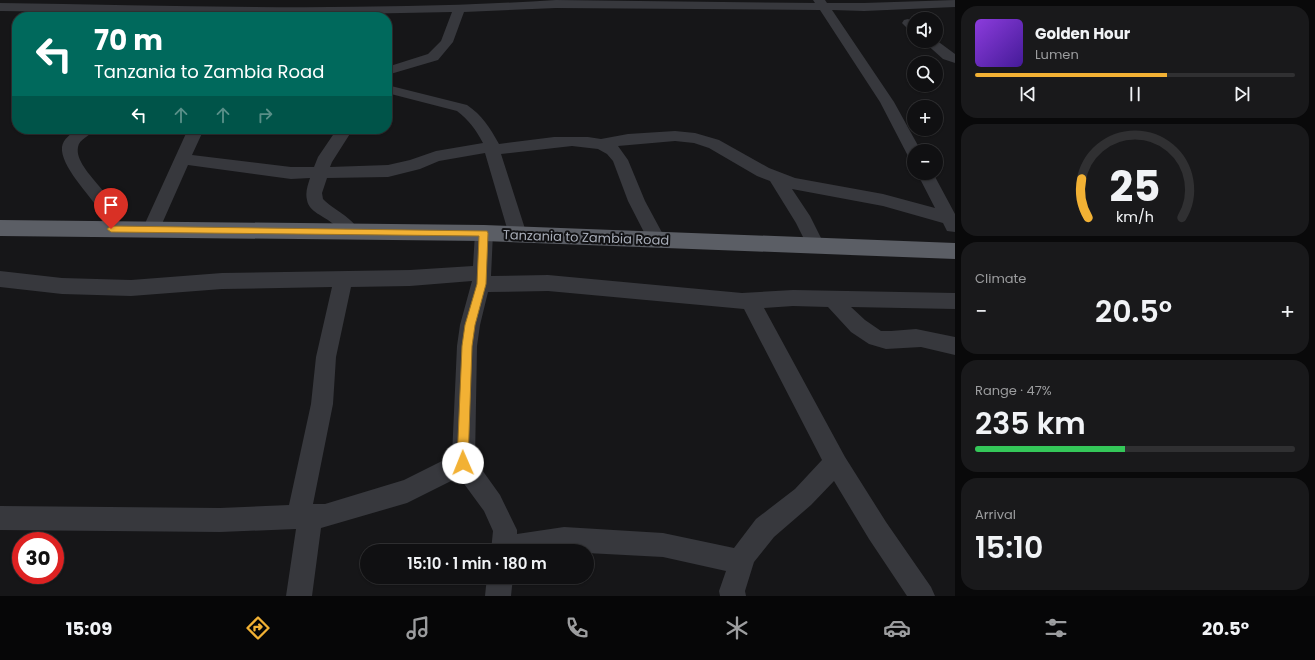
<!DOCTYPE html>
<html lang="en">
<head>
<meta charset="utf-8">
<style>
	body { margin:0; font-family:Poppins,sans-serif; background:#19191b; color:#f1f3f6; height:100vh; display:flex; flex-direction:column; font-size:15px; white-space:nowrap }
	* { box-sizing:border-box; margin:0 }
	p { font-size:13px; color:#9c9d9f }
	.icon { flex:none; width:22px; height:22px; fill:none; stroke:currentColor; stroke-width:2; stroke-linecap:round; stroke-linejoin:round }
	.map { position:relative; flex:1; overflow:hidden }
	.sheet { display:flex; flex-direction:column; gap:6px; padding:6px; background:#09090a; width:360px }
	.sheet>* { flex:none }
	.top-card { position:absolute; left:12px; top:12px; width:380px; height:122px; border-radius:16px; box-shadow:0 1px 3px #0004,0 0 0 1px #303032; background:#00695c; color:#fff; overflow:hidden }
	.buttons { position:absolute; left:907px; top:12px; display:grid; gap:8px }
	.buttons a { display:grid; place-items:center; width:36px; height:36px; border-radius:50%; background:#101012; box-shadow:0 1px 3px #0004,0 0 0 1px #303032; font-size:20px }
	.speed { position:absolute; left:12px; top:532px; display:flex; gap:8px; font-size:20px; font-weight:700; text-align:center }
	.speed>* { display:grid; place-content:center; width:52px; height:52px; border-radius:50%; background:#101012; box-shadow:0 1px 3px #0004,0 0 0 1px #303032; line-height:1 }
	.speed .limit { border:6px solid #d22; background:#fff; color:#111 }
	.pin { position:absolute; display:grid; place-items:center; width:34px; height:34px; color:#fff; margin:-41px -17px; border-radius:50% 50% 50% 0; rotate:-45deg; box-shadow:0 0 4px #0007 }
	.pin .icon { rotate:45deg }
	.me { position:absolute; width:44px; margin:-22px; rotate:359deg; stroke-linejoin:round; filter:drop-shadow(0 0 3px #0008) }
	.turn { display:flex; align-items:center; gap:14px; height:84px; padding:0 16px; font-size:18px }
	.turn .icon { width:52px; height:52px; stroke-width:2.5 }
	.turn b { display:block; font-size:28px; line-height:34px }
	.lanes { display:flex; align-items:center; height:38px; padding:0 16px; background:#0003; justify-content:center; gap:20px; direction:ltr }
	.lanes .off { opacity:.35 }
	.big { font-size:30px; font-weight:600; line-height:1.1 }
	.sheet .card { flex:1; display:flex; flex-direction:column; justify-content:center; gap:6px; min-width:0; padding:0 14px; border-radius:16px; background:#19191b }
	.sheet .dial { align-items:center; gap:0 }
	.dial svg { height:104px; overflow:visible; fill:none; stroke:#303032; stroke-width:7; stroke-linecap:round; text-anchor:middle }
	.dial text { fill:#f1f3f6; stroke:none }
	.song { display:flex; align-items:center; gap:12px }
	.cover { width:48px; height:48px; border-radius:6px; background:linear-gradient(135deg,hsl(270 70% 55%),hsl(260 70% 35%)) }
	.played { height:4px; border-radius:2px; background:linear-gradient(90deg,#f2b134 60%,#303032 60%) }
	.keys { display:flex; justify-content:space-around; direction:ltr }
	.heat { display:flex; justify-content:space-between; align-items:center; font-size:22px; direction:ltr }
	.charge { height:6px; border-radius:3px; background:linear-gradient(90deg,#34c759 47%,#303032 0) }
	.trip { position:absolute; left:360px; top:544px; width:234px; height:40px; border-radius:20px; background:#101012; box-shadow:0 1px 3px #0004,0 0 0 1px #303032; font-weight:600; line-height:40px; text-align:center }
	.menu { display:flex; height:64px; justify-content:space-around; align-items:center; background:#060607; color:#9c9d9f }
	.menu .icon { width:28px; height:28px }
	.menu .active { color:#f2b134 }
	.menu b { font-size:18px; color:#f1f3f6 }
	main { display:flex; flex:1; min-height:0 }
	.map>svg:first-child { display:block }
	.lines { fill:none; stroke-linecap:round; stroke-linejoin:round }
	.minor { fill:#37383d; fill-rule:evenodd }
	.trunk { fill:#5b5e65; fill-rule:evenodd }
	.route { fill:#f2b134; stroke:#9d7322 }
	.labels { text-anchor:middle; stroke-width:4; stroke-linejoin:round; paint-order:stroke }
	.street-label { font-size:13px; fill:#a8adb8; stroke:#111113 }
</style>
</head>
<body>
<main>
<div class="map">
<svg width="955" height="596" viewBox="0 0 955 596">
	<rect width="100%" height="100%" fill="#161618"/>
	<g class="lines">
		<g class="minor">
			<path d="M 556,0 L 815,3 L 813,0 L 825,0 L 827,3 L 864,3 L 955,0 L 955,7 L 864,11 L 832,10 L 894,102 L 921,151 L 914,151 L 914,157 L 908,156 L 880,102 L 820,10 L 556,8 L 464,12 L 453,42 L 438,60 L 387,75 L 387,67 L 428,54 L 441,41 L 452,12 L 302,15 L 0,11 L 0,3 C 185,6 371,12 556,0 Z"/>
			<path d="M 908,19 L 914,22 L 914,32 L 910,31 L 902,23 L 904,20 Z"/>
			<path d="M 936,40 L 955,54 L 955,63 L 943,59 L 923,41 Z"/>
			<path d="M 387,85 L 467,105 C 482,115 490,128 499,144 L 554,137 L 588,137 L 601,139 L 628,134 L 675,131 L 695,133 L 719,140 L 769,168 L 795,178 L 883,194 L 935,208 L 917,173 L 933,173 L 955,214 L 955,232 L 947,231 L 943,223 L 883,206 L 792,189 L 810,216 L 825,246 L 822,251 L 816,253 L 810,251 L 796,223 L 770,181 L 757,176 L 709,148 L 694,143 L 675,141 L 618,146 L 628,160 L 645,201 L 666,240 L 663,245 L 657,247 L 651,245 L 648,240 L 628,201 L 613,161 L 607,154 L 598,149 L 572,146 L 501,154 L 527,235 L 524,240 L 518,242 L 512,240 L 509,235 L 485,153 L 439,161 L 420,169 L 388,177 L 327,178 L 322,193 L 323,199 C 335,211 351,216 360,232 L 357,237 C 353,238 349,239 345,237 C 340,234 337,227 332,223 C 324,216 309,212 307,200 C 305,192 308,185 310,178 L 291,179 L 188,165 L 157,235 L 151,237 L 145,235 L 142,230 L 188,129 L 204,129 L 192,155 L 291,167 L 314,167 L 318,157 L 337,129 L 353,129 L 332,162 L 330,167 L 388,165 L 410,160 L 436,151 L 483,143 C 476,130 469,120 457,111 L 387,93 Z"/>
			<path d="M 77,129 L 95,129 C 90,136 79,139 78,147 C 73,173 133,204 117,234 L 111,236 L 105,234 C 101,226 103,218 99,210 C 90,195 60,166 62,147 C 63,139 71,134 77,129 Z"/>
			<path d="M 484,226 L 490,228 L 493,233 L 491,276 L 548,275 L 742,293 L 793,290 L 955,293 L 955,309 L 851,307 L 865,320 L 881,331 L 891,331 L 916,329 L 955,337 L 955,355 L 921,347 L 886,349 L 869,344 L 851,332 L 828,307 L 793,306 L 764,308 L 845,457 L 886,522 L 931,587 L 935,596 L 907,596 L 869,539 L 834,481 L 811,505 L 774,537 L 754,562 L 745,591 L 746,596 L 720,596 L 719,591 L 726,571 L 663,557 L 587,553 L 587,551 L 491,551 L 493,531 L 484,511 L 459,477 L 407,503 L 321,528 L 312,596 L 286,596 L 296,529 L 220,532 L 0,530 L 0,506 L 220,508 L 289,505 L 311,404 L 316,357 L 332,287 L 222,289 L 131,296 L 62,294 L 0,287 L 0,271 L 62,278 L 131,280 L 222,273 L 410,270 L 473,266 L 475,233 L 478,228 ZM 472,281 L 460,325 L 457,346 L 452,456 L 404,480 L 325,504 L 313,504 L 333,404 L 336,357 L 351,287 L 410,286 ZM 548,291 L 744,309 L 822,460 L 795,489 L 756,519 L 734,548 L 663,533 L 564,527 L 517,534 L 517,530 L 500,495 L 475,460 L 477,346 L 480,325 L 488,292 Z"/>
			<path d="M 487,577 L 513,577 L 511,596 L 485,596 Z"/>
		</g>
		<path class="trunk" d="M 0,220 L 484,225 L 955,243 L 955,259 L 484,241 L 0,236 Z"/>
	</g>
	<path class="route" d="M 111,226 L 487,231 L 488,233 L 486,284 L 475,325 L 472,346 L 468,463 L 466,467 L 463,469 L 459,467 L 457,463 L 462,346 L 465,325 L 477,284 L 479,236 L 111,232 L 107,229 Z"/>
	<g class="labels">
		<g class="street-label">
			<text transform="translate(586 237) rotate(2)" y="5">Tanzania to Zambia Road</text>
		</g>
	</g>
</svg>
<div class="buttons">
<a><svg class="icon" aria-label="sound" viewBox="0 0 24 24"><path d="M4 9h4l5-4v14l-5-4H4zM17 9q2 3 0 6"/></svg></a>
<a><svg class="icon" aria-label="search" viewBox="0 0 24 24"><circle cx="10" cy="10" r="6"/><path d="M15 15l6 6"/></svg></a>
<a>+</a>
<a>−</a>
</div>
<div class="speed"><div class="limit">30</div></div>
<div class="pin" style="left:111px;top:229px;background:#d93025"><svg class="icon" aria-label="arrive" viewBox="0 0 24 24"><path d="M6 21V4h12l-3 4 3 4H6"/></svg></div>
<svg class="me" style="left:463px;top:463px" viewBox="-20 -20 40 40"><circle r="19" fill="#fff"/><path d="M0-13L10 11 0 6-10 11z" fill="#f2b134"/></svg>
<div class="trip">15:10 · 1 min · 180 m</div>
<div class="top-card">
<div class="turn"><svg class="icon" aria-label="left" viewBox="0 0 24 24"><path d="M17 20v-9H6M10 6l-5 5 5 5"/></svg><div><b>70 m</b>Tanzania to Zambia Road</div></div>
<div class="lanes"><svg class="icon" aria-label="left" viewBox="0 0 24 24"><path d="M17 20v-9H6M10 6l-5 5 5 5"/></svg><svg class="icon off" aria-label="ahead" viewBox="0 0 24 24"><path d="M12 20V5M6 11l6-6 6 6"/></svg><svg class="icon off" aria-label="ahead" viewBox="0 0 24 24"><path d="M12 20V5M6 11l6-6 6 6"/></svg><svg class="icon off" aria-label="right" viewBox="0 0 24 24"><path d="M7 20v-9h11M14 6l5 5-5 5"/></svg></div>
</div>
</div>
<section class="sheet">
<div class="card">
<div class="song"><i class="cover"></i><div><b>Golden Hour</b><p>Lumen</p></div></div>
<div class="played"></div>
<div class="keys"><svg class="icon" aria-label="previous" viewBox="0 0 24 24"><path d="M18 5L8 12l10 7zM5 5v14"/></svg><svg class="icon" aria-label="pause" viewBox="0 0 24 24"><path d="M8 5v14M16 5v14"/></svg><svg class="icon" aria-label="next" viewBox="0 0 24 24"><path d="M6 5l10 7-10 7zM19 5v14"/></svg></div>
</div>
<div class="card dial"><svg viewBox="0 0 100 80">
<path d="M14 69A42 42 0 1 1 86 69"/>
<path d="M14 69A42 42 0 0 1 9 39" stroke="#f2b134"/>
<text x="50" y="56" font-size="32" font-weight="700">25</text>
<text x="50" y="72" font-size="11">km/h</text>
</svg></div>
<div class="card"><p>Climate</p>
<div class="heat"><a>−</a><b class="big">20.5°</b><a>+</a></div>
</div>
<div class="card"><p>Range · 47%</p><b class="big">235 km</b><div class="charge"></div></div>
<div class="card"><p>Arrival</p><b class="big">15:10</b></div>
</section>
</main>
<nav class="menu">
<b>15:09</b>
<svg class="icon active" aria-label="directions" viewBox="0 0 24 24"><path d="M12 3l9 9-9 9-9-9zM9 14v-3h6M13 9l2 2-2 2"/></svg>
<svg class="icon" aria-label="music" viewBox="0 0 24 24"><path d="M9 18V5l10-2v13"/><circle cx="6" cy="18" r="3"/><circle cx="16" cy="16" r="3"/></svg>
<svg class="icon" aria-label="phone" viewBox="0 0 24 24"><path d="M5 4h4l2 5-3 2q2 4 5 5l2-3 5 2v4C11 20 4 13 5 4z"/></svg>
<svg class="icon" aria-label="climate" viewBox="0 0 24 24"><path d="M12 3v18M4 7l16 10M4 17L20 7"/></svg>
<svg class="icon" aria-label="car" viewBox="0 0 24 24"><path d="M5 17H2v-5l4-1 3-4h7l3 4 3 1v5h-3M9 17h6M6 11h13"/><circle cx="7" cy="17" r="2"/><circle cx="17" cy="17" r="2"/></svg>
<svg class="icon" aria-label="filters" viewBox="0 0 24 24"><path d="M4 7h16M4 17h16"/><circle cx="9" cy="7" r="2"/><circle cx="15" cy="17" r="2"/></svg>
<b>20.5°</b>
</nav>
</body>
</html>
